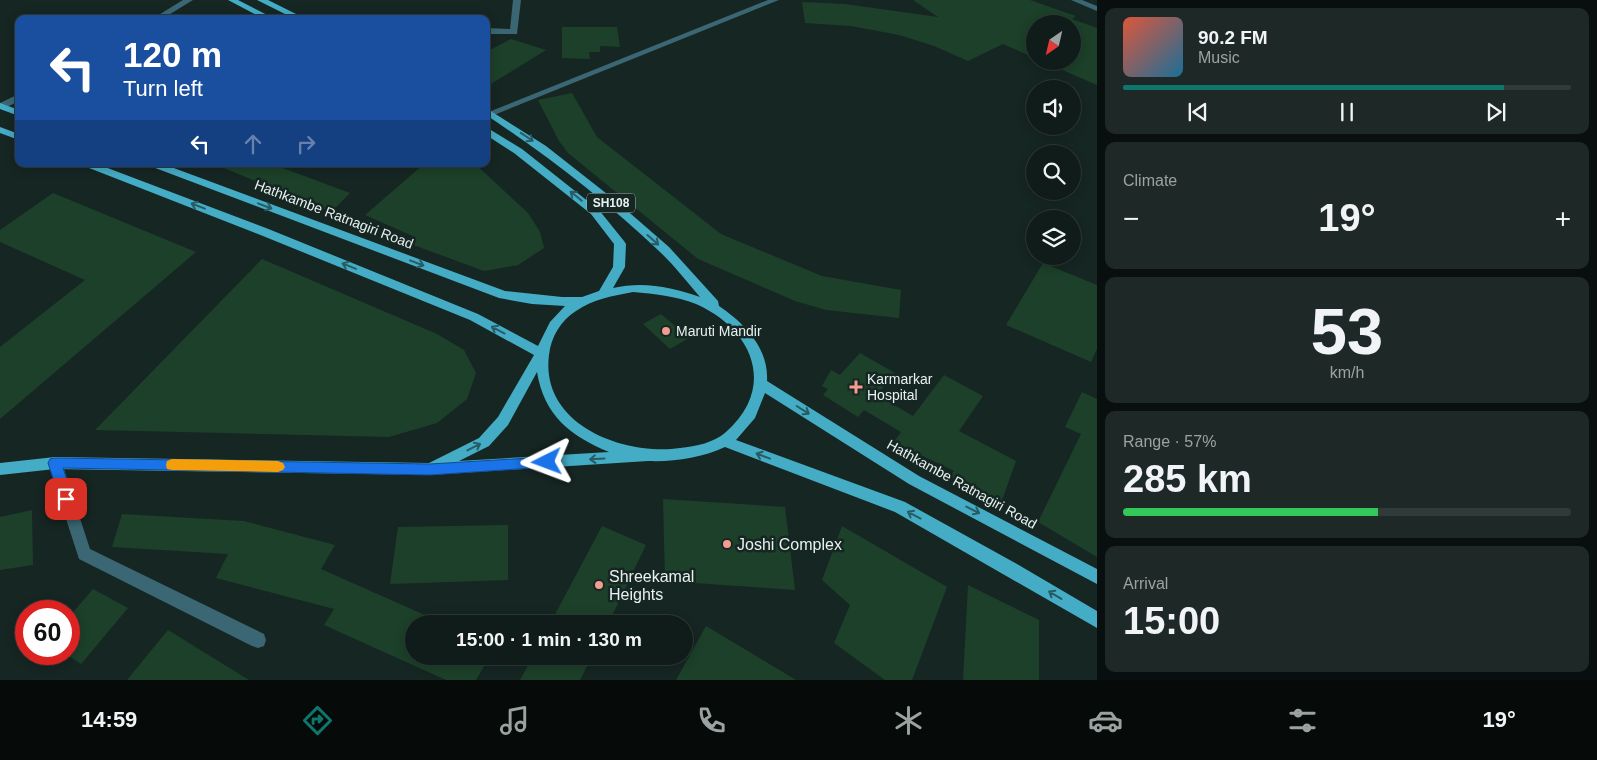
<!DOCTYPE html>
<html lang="en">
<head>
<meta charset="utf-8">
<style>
	body { margin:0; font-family:Helvetica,sans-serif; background:#1e2927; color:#f1f3f6; height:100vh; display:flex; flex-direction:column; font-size:19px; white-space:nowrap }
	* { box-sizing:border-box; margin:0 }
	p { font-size:16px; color:#9ca1a2 }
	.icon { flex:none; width:28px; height:28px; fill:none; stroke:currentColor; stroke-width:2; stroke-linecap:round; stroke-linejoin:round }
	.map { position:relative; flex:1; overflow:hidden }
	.details { display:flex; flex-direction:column; gap:8px; padding:8px; background:#090f0e; width:500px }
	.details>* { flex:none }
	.banner { position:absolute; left:15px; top:15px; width:475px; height:152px; border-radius:10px; box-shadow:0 2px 12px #0003,0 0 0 1px #303a39; background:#1a4fa0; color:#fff; overflow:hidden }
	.needle { width:32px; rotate:214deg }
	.tools { position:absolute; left:1026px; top:15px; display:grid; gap:10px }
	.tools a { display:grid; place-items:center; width:55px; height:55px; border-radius:50%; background:#101c1a; box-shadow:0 2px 12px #0003,0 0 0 1px #303a39; font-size:25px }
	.speed { position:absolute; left:15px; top:600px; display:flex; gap:10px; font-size:25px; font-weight:700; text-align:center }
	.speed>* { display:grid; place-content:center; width:65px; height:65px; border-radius:50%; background:#101c1a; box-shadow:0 2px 12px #0003,0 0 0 1px #303a39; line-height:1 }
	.speed .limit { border:8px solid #d22; background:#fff; color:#111 }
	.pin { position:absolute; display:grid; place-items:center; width:42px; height:42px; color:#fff; margin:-21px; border-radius:10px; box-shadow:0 2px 8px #0006 }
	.me { position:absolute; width:55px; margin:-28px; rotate:267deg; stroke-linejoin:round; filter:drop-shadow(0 0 4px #0008) }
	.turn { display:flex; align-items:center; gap:18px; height:105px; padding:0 25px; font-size:22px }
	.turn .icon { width:65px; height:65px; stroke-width:2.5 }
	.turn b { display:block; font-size:35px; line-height:42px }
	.lanes { display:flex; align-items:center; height:48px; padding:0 25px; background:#0003; justify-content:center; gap:25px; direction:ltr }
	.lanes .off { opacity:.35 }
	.big { font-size:38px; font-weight:700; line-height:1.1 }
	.details .card { flex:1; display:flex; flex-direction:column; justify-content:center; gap:8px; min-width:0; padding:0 18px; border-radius:10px; background:#1e2927 }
	.details .dial { align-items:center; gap:0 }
	.dial b { font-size:65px; line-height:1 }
	.song { display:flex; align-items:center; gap:15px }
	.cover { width:60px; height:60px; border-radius:8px; background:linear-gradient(135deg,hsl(10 70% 55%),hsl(200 70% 35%)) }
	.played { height:5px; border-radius:2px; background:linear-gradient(90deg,#0f766e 85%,#303a39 85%) }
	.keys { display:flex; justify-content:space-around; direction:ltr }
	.heat { display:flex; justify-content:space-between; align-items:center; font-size:28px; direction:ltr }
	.charge { height:8px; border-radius:4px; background:linear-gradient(90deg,#34c759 57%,#303a39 0) }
	.trip { position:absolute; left:405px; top:615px; width:288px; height:50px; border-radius:25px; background:#101c1a; box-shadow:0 2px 12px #0003,0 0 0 1px #303a39; font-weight:700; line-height:50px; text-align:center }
	.dock { display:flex; height:80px; justify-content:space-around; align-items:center; background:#060b0a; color:#9ca1a2 }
	.dock .icon { width:35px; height:35px }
	.dock .selected { color:#0f766e }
	.dock b { font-size:22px; color:#f1f3f6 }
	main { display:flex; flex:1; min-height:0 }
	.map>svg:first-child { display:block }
	.building { fill:#1c4029 }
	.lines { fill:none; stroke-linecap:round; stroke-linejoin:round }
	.minor { fill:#3a6773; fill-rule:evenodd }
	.primary { fill:#44acc5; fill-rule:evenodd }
	.oneway { stroke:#285c64 }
	.route { fill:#1a73e8; stroke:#114b97 }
	.slow { fill:#f59e0b }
	.poi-dot { fill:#f59c90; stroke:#162623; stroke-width:2 }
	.labels { text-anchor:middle; stroke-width:5; stroke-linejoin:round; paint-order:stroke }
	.shield { fill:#162623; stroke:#a8b4b2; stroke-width:1 }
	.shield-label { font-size:12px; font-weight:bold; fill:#e7f1f0 }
	.street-label { font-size:14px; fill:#e7f1f0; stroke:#162623 }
	.poi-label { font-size:14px; fill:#e7f1f0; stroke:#162623; text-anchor:start }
	.near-poi-label { font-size:16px; fill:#e7f1f0; stroke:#162623; text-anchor:start }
</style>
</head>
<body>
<main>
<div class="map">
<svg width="1097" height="680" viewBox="0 0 1097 680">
	<rect width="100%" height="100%" fill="#162623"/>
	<g class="building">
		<path d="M 913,0 L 1030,0 L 1076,16 L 1072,19 L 1097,28 L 1097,85 L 1042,61 L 1072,61 L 1072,24 L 1035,24 L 1035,58 L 1003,44 L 968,61 L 934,46 L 899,35 L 851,26 L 805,23 L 802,2 L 845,4 L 938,17 Z"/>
		<path d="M 562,27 L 617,27 L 620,47 L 600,46 L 600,52 L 589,52 L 590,59 L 562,58 Z"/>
		<path d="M 511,39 L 546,50 L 486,87 L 486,52 Z"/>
		<path d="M 572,93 L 597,137 L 721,234 L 822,276 L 901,290 L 899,318 L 826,310 L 795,301 L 698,259 L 568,153 L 559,141 L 538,100 Z"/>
		<path d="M 214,164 L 272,164 L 350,193 L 331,212 Z"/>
		<path d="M 424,164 L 475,164 L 528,213 L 540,232 L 544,248 L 518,265 L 484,271 L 408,243 L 415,237 L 365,215 Z"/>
		<path d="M 53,193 L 196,252 L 0,419 L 0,347 L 85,280 L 0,242 L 0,230 Z"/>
		<path d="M 262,259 L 437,334 L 464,350 L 476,373 L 467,399 L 437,423 L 389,437 L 95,430 Z"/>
		<path d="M 1043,263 L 1097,285 L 1097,349 L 1091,362 L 1006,325 Z"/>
		<path d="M 661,314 L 689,338 L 670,349 L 643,324 Z"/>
		<path d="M 860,353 L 895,373 L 877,395 L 913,416 L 944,375 L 983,396 L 959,431 L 1016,461 L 1000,506 L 950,476 L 954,471 L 894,442 L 901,432 L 864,410 L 858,417 L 823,395 L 828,389 L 822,386 L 831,370 L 840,375 Z"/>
		<path d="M 1082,392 L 1097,399 L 1097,557 L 1038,522 L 1081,434 L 1065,427 Z"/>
		<path d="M 663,499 L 785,507 L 795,590 L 665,581 Z"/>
		<path d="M 32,510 L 33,565 L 0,570 L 0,517 Z"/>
		<path d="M 122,514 L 244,521 L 335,545 L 321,569 L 445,624 L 414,624 L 414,656 L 490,656 L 476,680 L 446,680 L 324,625 L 334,609 L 216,578 L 228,554 L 112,547 Z"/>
		<path d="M 508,525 L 508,580 L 390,584 L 398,527 Z"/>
		<path d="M 602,526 L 646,545 L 630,578 L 624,578 L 629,581 L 608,624 L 550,624 Z"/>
		<path d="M 842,526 L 947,587 L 912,680 L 885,680 L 834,643 L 850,605 L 822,580 Z"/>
		<path d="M 968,585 L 1039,620 L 1039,680 L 963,680 Z"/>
		<path d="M 93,589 L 128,608 L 81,664 L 69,656 L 69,617 Z"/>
		<path d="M 706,626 L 796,680 L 676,680 Z"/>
		<path d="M 168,630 L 249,680 L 127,680 Z"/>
		<path d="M 533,656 L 592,656 L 580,680 L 520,680 Z"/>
	</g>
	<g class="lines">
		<g class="minor">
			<path d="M 183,0 L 193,0 L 162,19 L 152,19 Z"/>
			<path d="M 513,0 L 521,0 L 517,34 L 486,34 L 486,28 L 510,29 Z"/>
			<path d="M 768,0 L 779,0 L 494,115 L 491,116 L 486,113 Z"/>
			<path d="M 1071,0 L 1082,0 L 1097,6 L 1097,11 Z"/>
			<path d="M 19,94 L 19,101 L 5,108 L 0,108 L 0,103 Z"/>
			<path d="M 55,457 L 60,459 L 62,463 L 90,549 L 264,634 L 266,640 L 264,646 L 258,648 L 252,646 L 79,559 L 48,463 L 50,459 Z"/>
		</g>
		<g class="primary">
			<path d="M 228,0 L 238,0 L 275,19 L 264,19 Z"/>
			<path d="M 257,0 L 268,0 L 306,19 L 295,19 Z"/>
			<path d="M 0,103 L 19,110 L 19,116 L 0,109 Z"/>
			<path d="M 486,108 L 546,146 L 616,201 L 669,247 L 718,301 L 719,306 C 744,323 769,348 767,381 L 919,476 L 1097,569 L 1097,584 L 909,484 L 765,393 L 755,418 L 736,440 L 905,502 L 1017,564 L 1097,611 L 1097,628 L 895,512 L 725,447 C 701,458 674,462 648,461 L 430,475 L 55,469 L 0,475 L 0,463 L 55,457 L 429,463 L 479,438 L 498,417 L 534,355 L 470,320 L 258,234 L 84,166 L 83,164 L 97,164 L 266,228 L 478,314 L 538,346 L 550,322 L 565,306 L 532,304 L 499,298 L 150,166 L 149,164 L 163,164 L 505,291 L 562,297 L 582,297 L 599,291 L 613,267 L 614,244 L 591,214 L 514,153 L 486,135 L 486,127 L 522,149 L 599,210 L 624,241 L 626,244 L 625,267 L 613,288 C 643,281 672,287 700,297 C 687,282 674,265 660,252 C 606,201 548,156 486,115 ZM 633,292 C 654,294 676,296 696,304 C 753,329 777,387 726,432 C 714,443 696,446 680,448 C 624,456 540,425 549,355 C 551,337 561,320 576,311 C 593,299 613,296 633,292 ZM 537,372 C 544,415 570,436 609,452 L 459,461 L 489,446 L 508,425 Z"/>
			<path d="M 0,127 L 19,134 L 19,140 L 0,133 Z"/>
		</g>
	</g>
	<defs><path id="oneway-shaft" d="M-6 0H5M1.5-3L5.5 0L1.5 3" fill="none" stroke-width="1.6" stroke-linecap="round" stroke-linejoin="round" transform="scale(1.25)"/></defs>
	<g class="oneway">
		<use href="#oneway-shaft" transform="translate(527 137) rotate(34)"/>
		<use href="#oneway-shaft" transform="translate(576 196) rotate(-141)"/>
		<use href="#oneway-shaft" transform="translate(198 206) rotate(-159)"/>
		<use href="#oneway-shaft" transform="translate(265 206) rotate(21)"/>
		<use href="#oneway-shaft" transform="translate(653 240) rotate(41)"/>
		<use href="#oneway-shaft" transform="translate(417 263) rotate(21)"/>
		<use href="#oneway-shaft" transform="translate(349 266) rotate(-158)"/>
		<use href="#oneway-shaft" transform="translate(498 330) rotate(-152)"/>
		<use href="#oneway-shaft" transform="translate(803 410) rotate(32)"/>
		<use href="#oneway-shaft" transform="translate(474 447) rotate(-27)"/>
		<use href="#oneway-shaft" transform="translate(763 456) rotate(-159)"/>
		<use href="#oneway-shaft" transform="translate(597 459) rotate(177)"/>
		<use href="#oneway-shaft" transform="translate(973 510) rotate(27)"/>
		<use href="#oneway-shaft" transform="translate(914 515) rotate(-152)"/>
		<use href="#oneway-shaft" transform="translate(1055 595) rotate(-149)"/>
	</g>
	<path class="route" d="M 547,457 L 552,458 L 554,462 L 552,466 L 547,467 L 430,475 L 63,468 L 73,499 L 71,503 L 66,505 L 62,503 L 60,499 L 48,463 L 50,459 L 55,458 L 430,464 Z"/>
	<path class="slow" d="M 172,459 L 278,461 L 283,463 L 285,467 L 283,470 L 278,472 L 172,470 L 167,469 L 166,465 L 167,461 Z"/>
	<g class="poi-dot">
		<circle cx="666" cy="331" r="5"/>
		<path d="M853.5 379.5h5v5h5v5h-5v5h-5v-5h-5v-5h5z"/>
		<circle cx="727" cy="544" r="5"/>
		<circle cx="599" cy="585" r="5"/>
	</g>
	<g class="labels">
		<rect class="shield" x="587" y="193.5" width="48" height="19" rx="4"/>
		<g class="shield-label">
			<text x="611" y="207">SH108</text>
		</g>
		<g class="street-label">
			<text transform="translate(334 214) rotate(21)" y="5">Hathkambe Ratnagiri Road</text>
			<text transform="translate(962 484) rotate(29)" y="5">Hathkambe Ratnagiri Road</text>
		</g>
		<g class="poi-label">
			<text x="676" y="336">Maruti Mandir</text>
			<text x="867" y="384">Karmarkar<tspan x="867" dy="16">Hospital</tspan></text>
		</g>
		<g class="near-poi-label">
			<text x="737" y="550">Joshi Complex</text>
			<text x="609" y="582">Shreekamal<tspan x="609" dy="18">Heights</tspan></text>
		</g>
	</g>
</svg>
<div class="tools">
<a><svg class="needle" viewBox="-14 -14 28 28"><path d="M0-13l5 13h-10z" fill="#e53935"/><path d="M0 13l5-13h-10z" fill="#9ca1a2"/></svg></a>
<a><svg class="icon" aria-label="sound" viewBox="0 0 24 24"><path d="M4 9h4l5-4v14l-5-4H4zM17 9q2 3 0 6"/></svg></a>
<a><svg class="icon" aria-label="search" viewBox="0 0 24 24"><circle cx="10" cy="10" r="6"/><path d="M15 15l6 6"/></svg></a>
<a><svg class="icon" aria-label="layers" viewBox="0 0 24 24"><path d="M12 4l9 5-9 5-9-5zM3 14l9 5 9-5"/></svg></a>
</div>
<div class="speed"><div class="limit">60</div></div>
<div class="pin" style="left:66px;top:499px;background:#d93025"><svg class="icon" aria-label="arrive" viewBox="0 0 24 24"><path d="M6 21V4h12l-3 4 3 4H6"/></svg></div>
<svg class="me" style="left:547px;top:462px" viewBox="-20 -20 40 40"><path d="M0-17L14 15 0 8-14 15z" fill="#1a73e8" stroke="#fff" stroke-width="4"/></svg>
<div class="trip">15:00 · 1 min · 130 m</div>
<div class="banner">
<div class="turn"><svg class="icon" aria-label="left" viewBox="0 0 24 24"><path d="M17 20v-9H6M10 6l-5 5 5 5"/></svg><div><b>120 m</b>Turn left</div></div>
<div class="lanes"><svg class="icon" aria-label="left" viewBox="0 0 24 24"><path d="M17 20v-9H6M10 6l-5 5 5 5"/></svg><svg class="icon off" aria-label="ahead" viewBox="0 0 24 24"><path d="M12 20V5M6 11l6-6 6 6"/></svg><svg class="icon off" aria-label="right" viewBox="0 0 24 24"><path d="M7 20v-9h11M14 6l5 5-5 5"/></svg></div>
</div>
</div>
<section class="details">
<div class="card">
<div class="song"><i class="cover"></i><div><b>90.2 FM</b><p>Music</p></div></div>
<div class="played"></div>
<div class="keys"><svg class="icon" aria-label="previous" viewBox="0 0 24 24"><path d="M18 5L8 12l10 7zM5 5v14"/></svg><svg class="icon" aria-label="pause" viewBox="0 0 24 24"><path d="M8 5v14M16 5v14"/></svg><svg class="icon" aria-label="next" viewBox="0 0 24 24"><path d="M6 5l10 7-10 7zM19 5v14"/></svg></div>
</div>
<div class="card"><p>Climate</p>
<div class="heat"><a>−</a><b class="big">19°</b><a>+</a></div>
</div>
<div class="card dial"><b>53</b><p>km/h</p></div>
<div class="card"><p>Range · 57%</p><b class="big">285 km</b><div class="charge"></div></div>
<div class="card"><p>Arrival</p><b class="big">15:00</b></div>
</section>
</main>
<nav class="dock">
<b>14:59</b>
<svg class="icon selected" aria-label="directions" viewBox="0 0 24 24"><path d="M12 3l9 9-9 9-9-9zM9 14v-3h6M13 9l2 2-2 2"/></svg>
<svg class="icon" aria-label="music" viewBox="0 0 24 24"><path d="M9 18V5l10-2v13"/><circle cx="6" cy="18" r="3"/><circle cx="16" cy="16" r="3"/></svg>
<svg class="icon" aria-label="phone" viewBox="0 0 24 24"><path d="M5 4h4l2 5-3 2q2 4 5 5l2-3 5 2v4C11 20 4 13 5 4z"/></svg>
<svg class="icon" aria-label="climate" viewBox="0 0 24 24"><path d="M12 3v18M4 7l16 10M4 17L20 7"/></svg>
<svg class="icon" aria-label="car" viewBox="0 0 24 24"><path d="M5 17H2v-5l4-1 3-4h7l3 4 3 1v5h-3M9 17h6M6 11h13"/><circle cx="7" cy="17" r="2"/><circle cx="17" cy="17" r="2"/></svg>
<svg class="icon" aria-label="filters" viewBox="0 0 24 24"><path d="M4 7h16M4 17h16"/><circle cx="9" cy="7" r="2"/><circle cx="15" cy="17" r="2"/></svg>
<b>19°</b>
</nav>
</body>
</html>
